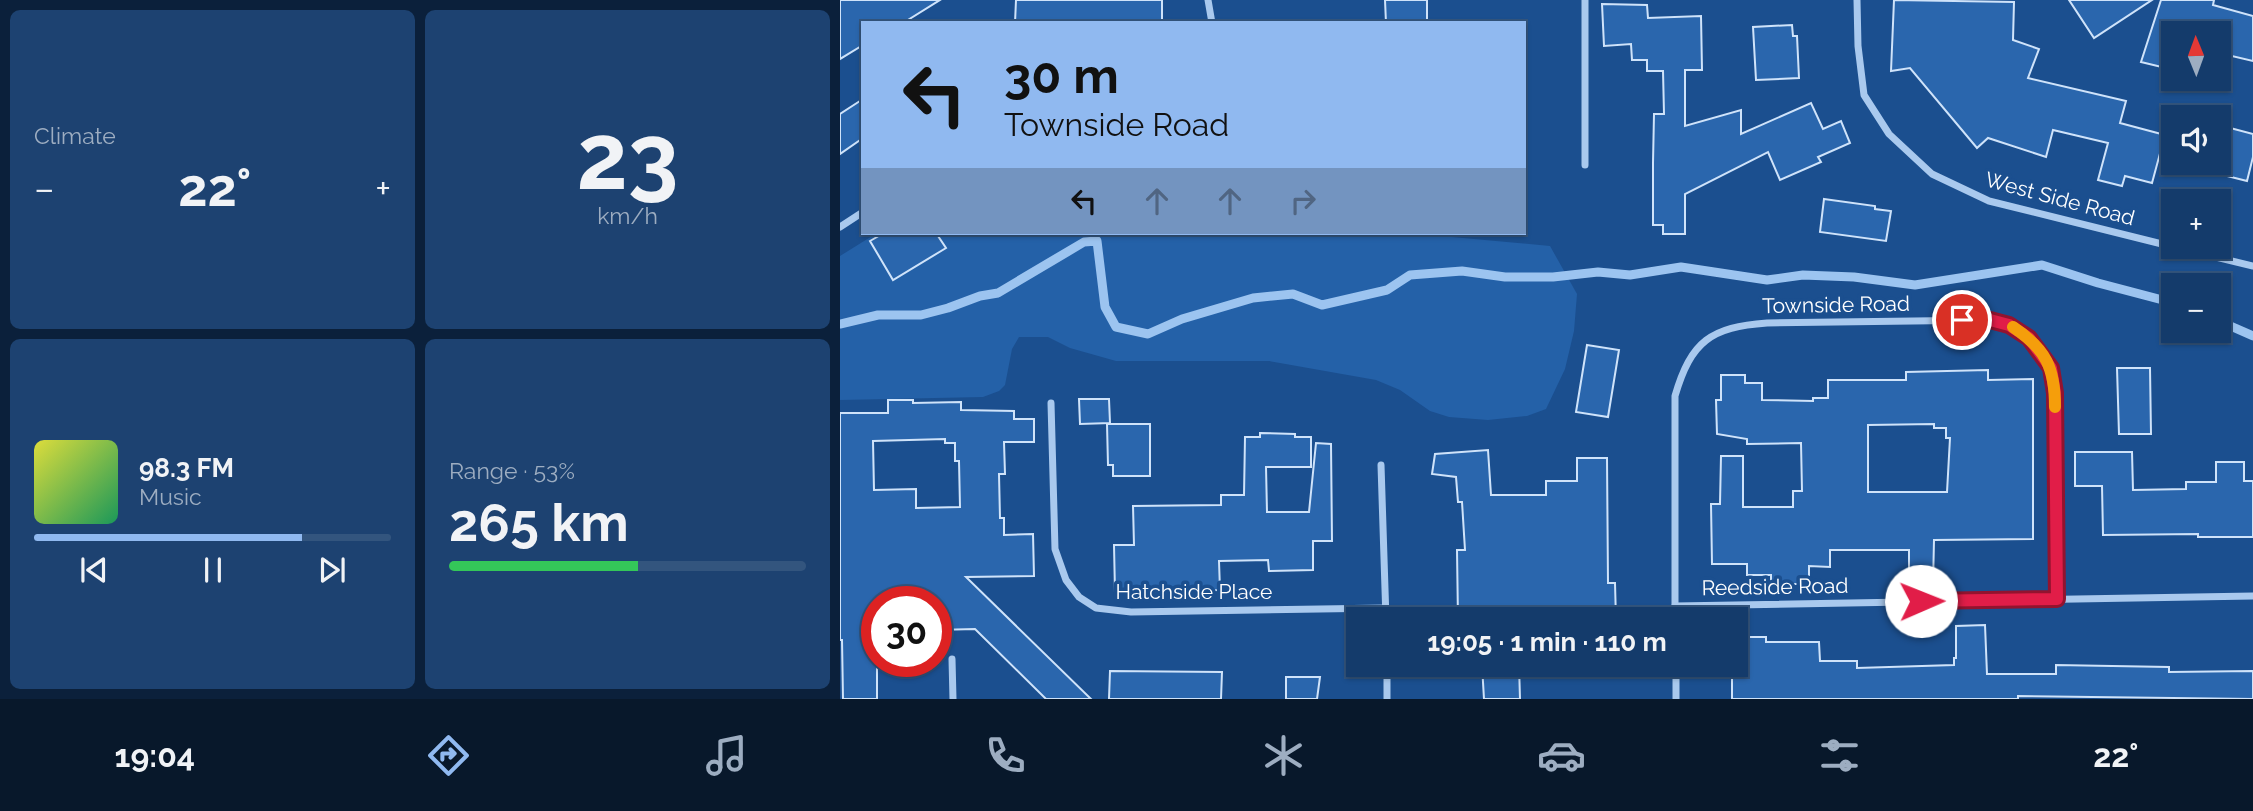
<!DOCTYPE html>
<html lang="en">
<head>
<meta charset="utf-8">
<style>
	body { margin:0; font-family:Raleway,sans-serif; background:#1d4271; color:#f1f3f6; height:100vh; display:flex; flex-direction:column; font-size:26px; white-space:nowrap }
	* { box-sizing:border-box; margin:0 }
	p { font-size:23px; color:#9dadc1 }
	.icon { flex:none; width:38px; height:38px; fill:none; stroke:currentColor; stroke-width:2; stroke-linecap:round; stroke-linejoin:round }
	.map { position:relative; flex:1; overflow:hidden }
	.drawer { display:flex; flex-direction:column; gap:10px; padding:10px; background:#0b203b; width:840px }
	.drawer>* { flex:none }
	.guide { position:absolute; left:21px; top:21px; width:665px; height:214px; border-radius:0px; box-shadow:0 2px 5px #0004,0 0 0 2px #33557e; background:#90b9f0; color:#111; overflow:hidden }
	.needle { width:46px; rotate:359deg }
	.tools { position:absolute; left:1321px; top:21px; display:grid; gap:14px }
	.tools a { display:grid; place-items:center; width:70px; height:70px; border-radius:0px; background:#143b6b; box-shadow:0 2px 5px #0004,0 0 0 2px #33557e; font-size:35px }
	.speed { position:absolute; left:21px; top:586px; display:flex; gap:14px; font-size:35px; font-weight:700; text-align:center }
	.speed>* { display:grid; place-content:center; width:91px; height:91px; border-radius:50%; background:#143b6b; box-shadow:0 2px 5px #0004,0 0 0 2px #33557e; line-height:1 }
	.speed .limit { border:10px solid #d22; background:#fff; color:#111 }
	.pin { position:absolute; display:grid; place-items:center; width:60px; height:60px; color:#fff; margin:-30px; border:4px solid #fff; border-radius:50%; box-shadow:0 2px 7px #0007 }
	.me { position:absolute; width:77px; margin:-38px; rotate:89deg; stroke-linejoin:round; filter:drop-shadow(0 0 5px #0008) }
	.turn { display:flex; align-items:center; gap:24px; height:147px; padding:0 28px; font-size:32px }
	.turn .icon { width:91px; height:91px; stroke-width:2.5 }
	.turn b { display:block; font-size:49px; line-height:60px }
	.lanes { display:flex; align-items:center; height:66px; padding:0 28px; background:#0003; justify-content:center; gap:35px; direction:ltr }
	.lanes .off { opacity:.35 }
	.big { font-size:52px; font-weight:700; line-height:1.1 }
	.drawer .widget { flex:1; display:flex; flex-direction:column; justify-content:center; gap:10px; min-width:0; padding:0 24px; border-radius:10px; background:#1d4271 }
	.drawer .dial { align-items:center; gap:0 }
	.dial b { font-size:91px; line-height:1 }
	.song { display:flex; align-items:center; gap:21px }
	.cover { width:84px; height:84px; border-radius:10px; background:linear-gradient(135deg,hsl(60 70% 55%),hsl(150 70% 35%)) }
	.played { height:7px; border-radius:4px; background:linear-gradient(90deg,#90b9f0 75%,#33557e 75%) }
	.keys { display:flex; justify-content:space-around; direction:ltr }
	.heat { display:flex; justify-content:space-between; align-items:center; font-size:38px; direction:ltr }
	.charge { height:10px; border-radius:5px; background:linear-gradient(90deg,#34c759 53%,#33557e 0) }
	.drawer .tiles { flex:1; display:grid; gap:10px; grid-template-columns:repeat(2,1fr) }
	.trip { position:absolute; left:506px; top:607px; width:402px; height:70px; border-radius:0px; background:#143b6b; box-shadow:0 2px 5px #0004,0 0 0 2px #33557e; font-weight:700; line-height:70px; text-align:center }
	.dock { display:flex; height:112px; justify-content:space-around; align-items:center; background:#08182b; color:#9dadc1 }
	.dock .icon { width:49px; height:49px }
	.dock .selected { color:#90b9f0 }
	.dock b { font-size:32px; color:#f1f3f6 }
	main { display:flex; flex:1; min-height:0 }
	.map>svg:first-child { display:block }
	.green { fill:#2461a8 }
	.lines { fill:none; stroke-linecap:round; stroke-linejoin:round }
	.stream { stroke:#9cc4f0; stroke-width:9 }
	.building { fill:#2a66ad; stroke:#cfe3fa; stroke-width:2; fill-rule:evenodd }
	.street { stroke:#a9c9ee; stroke-width:7 }
	.route-casing { stroke:#92132f; stroke-width:18 }
	.route { stroke:#e11d48; stroke-width:12 }
	.slow { stroke:#f59e0b; stroke-width:12 }
	.labels { text-anchor:middle; stroke-width:7; stroke-linejoin:round; paint-order:stroke }
	.street-label { font-size:21px; fill:#fff; stroke:#1b4f8f }
</style>
</head>
<body>
<main>
<section class="drawer">
<div class="tiles">
<div class="widget"><p>Climate</p>
<div class="heat"><a>−</a><b class="big">22°</b><a>+</a></div>
</div>
<div class="widget dial"><b>23</b><p>km/h</p></div>
<div class="widget">
<div class="song"><i class="cover"></i><div><b>98.3 FM</b><p>Music</p></div></div>
<div class="played"></div>
<div class="keys"><svg class="icon" aria-label="previous" viewBox="0 0 24 24"><path d="M18 5L8 12l10 7zM5 5v14"/></svg><svg class="icon" aria-label="pause" viewBox="0 0 24 24"><path d="M8 5v14M16 5v14"/></svg><svg class="icon" aria-label="next" viewBox="0 0 24 24"><path d="M6 5l10 7-10 7zM19 5v14"/></svg></div>
</div>
<div class="widget"><p>Range · 53%</p><b class="big">265 km</b><div class="charge"></div></div>
</div>
</section>
<div class="map">
<svg width="1413" height="699" viewBox="0 0 1413 699">
	<rect width="100%" height="100%" fill="#1b4f8f"/>
	<path class="green" d="M 37,233 L 611,233 L 612,237 L 710,246 L 737,294 L 734,331 L 725,369 L 706,409 L 687,416 L 648,420 L 609,417 L 590,411 L 560,390 L 536,380 L 429,361 L 276,361 L 230,348 L 208,337 L 179,337 L 172,349 L 165,385 L 159,391 L 143,397 L 0,400 L 0,256 Z"/>
	<g class="lines">
		<g class="stream">
			<path d="M 1379,321 L 1413,336"/>
			<path d="M 0,324 L 38,315 L 81,315 L 108,308 L 140,296 L 158,293 L 244,242 L 257,241 L 265,307 L 276,327 L 308,334 L 342,319 L 413,298 L 453,294 L 482,305 L 547,290 L 570,275 L 622,271 L 665,277 L 713,277 L 758,272 L 790,275 L 841,267 L 927,280 L 963,275 L 1014,277 L 1075,285 L 1202,265 L 1258,283 L 1334,303"/>
		</g>
	</g>
	<g class="building">
		<path d="M 0,0 L 100,0 L 63,23 L 23,23 L 23,45 L 0,59 Z"/>
		<path d="M 176,0 L 322,0 L 322,23 L 175,23 Z"/>
		<path d="M 545,0 L 587,0 L 587,23 L 546,23 Z"/>
		<path d="M 1054,0 L 1174,2 L 1173,40 L 1199,49 L 1188,78 L 1286,101 L 1280,123 L 1325,135 L 1312,183 L 1285,176 L 1282,186 L 1258,180 L 1268,143 L 1213,130 L 1206,157 L 1148,138 L 1137,148 L 1070,68 L 1051,71 Z"/>
		<path d="M 1229,0 L 1312,0 L 1254,38 Z"/>
		<path d="M 1321,0 L 1374,0 L 1373,5 L 1413,16 L 1413,61 L 1379,53 L 1379,33 L 1334,33 L 1334,70 L 1301,62 Z"/>
		<path d="M 762,4 L 807,5 L 808,18 L 861,16 L 862,70 L 845,70 L 845,126 L 901,110 L 901,134 L 971,103 L 983,129 L 1001,121 L 1010,143 L 978,157 L 981,162 L 940,180 L 928,152 L 845,194 L 845,234 L 823,234 L 823,225 L 813,225 L 813,163 L 814,114 L 824,114 L 823,71 L 807,71 L 807,60 L 792,60 L 791,44 L 764,46 Z"/>
		<path d="M 952,25 L 953,36 L 957,36 L 959,78 L 916,80 L 913,27 Z"/>
		<path d="M 23,99 L 23,138 L 0,154 L 0,114 Z"/>
		<path d="M 1379,125 L 1413,134 L 1413,157 L 1407,181 L 1379,174 Z"/>
		<path d="M 984,199 L 1035,206 L 1035,209 L 1051,211 L 1046,241 L 980,232 Z"/>
		<path d="M 44,233 L 96,233 L 106,248 L 53,280 L 30,241 Z"/>
		<path d="M 747,345 L 779,350 L 768,417 L 736,412 Z"/>
		<path d="M 1277,368 L 1310,368 L 1311,434 L 1279,434 Z"/>
		<path d="M 1148,370 L 1148,380 L 1193,379 L 1193,539 L 1094,540 L 1093,585 L 1069,585 L 1069,550 L 990,550 L 990,567 L 969,566 L 969,584 L 931,584 L 931,575 L 907,575 L 907,564 L 872,564 L 871,504 L 880,504 L 881,456 L 903,456 L 903,507 L 953,507 L 953,491 L 962,491 L 961,443 L 907,444 L 907,439 L 877,434 L 876,400 L 881,400 L 881,375 L 905,375 L 905,383 L 922,383 L 922,400 L 973,401 L 973,398 L 988,398 L 988,380 L 1066,380 L 1066,372 ZM 1094,424 L 1094,428 L 1106,428 L 1106,438 L 1110,438 L 1107,492 L 1028,492 L 1028,425 Z"/>
		<path d="M 239,399 L 269,399 L 270,423 L 240,424 Z"/>
		<path d="M 48,400 L 73,400 L 73,403 L 121,402 L 121,410 L 174,411 L 174,419 L 194,419 L 194,442 L 164,442 L 165,474 L 159,474 L 160,518 L 164,518 L 164,535 L 193,534 L 194,576 L 126,577 L 251,699 L 206,699 L 135,629 L 96,630 L 96,602 L 37,602 L 37,699 L 3,699 L 2,640 L 0,640 L 0,413 L 48,413 ZM 105,439 L 105,443 L 115,443 L 115,461 L 119,461 L 120,507 L 76,508 L 76,489 L 34,490 L 33,441 Z"/>
		<path d="M 267,424 L 310,424 L 310,476 L 273,476 L 273,465 L 268,465 Z"/>
		<path d="M 420,433 L 455,434 L 455,437 L 471,437 L 471,467 L 426,467 L 427,512 L 469,512 L 476,443 L 491,444 L 492,541 L 473,541 L 473,570 L 429,571 L 428,560 L 379,561 L 380,590 L 275,592 L 274,545 L 294,545 L 293,506 L 381,505 L 381,495 L 404,495 L 405,437 L 420,437 Z"/>
		<path d="M 648,450 L 651,495 L 706,495 L 706,481 L 737,481 L 737,458 L 767,458 L 768,583 L 775,583 L 776,620 L 618,620 L 617,550 L 625,550 L 622,502 L 618,502 L 616,477 L 592,474 L 595,454 Z"/>
		<path d="M 1235,452 L 1292,452 L 1293,490 L 1346,489 L 1346,482 L 1376,482 L 1376,462 L 1404,462 L 1404,481 L 1413,481 L 1413,537 L 1358,537 L 1358,534 L 1263,535 L 1262,486 L 1235,486 Z"/>
		<path d="M 1145,625 L 1147,674 L 1216,674 L 1216,665 L 1329,667 L 1329,672 L 1413,671 L 1413,699 L 1178,696 L 1178,699 L 892,699 L 892,665 L 896,665 L 896,637 L 926,637 L 926,642 L 979,642 L 980,661 L 1017,661 L 1017,668 L 1114,665 L 1114,658 L 1116,658 L 1116,626 Z"/>
		<path d="M 642,665 L 679,665 L 680,699 L 644,699 Z"/>
		<path d="M 270,671 L 382,672 L 381,699 L 269,699 Z"/>
		<path d="M 446,677 L 480,677 L 477,699 L 446,699 Z"/>
	</g>
	<g class="lines">
		<g class="street">
			<path d="M 368,0 L 372,23"/>
			<path d="M 1017,0 L 1018,46 L 1024,95 L 1049,134 L 1092,174 L 1149,201 L 1334,247"/>
			<path d="M 745,165 L 745,0"/>
			<path d="M 0,227 L 23,212"/>
			<path d="M 1334,247 L 1413,266"/>
			<path d="M 211,403 L 215,549 L 226,580 L 239,597 L 256,608 L 291,612 L 546,608"/>
			<path d="M 541,465 L 546,620"/>
			<path d="M 835,606 L 1413,596"/>
			<path d="M 835,620 L 835,396 C 851,341 871,327 927,323 L 1150,320 C 1192,331 1208,351 1215,393 L 1217,599"/>
			<path d="M 112,659 L 113,699"/>
			<path d="M 547,665 L 547,699"/>
			<path d="M 836,665 L 836,699"/>
		</g>
	</g>
	<g class="lines">
		<g class="route-casing">
			<path id="route" d="M 1081,601 L 1217,599 L 1215,393 L 1211,368 L 1189,338 L 1169,325 L 1150,320 L 1122,320"/>
		</g>
		<use href="#route" class="route"/>
		<path class="slow" d="M 1173,327 C 1206,349 1215,368 1215,407"/>
	</g>
	<g class="labels">
		<g class="street-label">
			<text transform="translate(1220 199) rotate(15)" y="7">West Side Road</text>
			<text transform="translate(996 305) rotate(-1)" y="7">Townside Road</text>
			<text transform="translate(935 587) rotate(-1)" y="7">Reedside Road</text>
			<text x="354" y="599">Hatchside Place</text>
		</g>
	</g>
</svg>
<div class="tools">
<a><svg class="needle" viewBox="-14 -14 28 28"><path d="M0-13l5 13h-10z" fill="#e53935"/><path d="M0 13l5-13h-10z" fill="#9dadc1"/></svg></a>
<a><svg class="icon" aria-label="sound" viewBox="0 0 24 24"><path d="M4 9h4l5-4v14l-5-4H4zM17 9q2 3 0 6"/></svg></a>
<a>+</a>
<a>−</a>
</div>
<div class="speed"><div class="limit">30</div></div>
<div class="pin" style="left:1122px;top:320px;background:#d93025"><svg class="icon" aria-label="arrive" viewBox="0 0 24 24"><path d="M6 21V4h12l-3 4 3 4H6"/></svg></div>
<svg class="me" style="left:1081px;top:601px" viewBox="-20 -20 40 40"><circle r="19" fill="#fff"/><path d="M0-13L10 11 0 6-10 11z" fill="#e11d48"/></svg>
<div class="trip">19:05 · 1 min · 110 m</div>
<div class="guide">
<div class="turn"><svg class="icon" aria-label="left" viewBox="0 0 24 24"><path d="M17 20v-9H6M10 6l-5 5 5 5"/></svg><div><b>30 m</b>Townside Road</div></div>
<div class="lanes"><svg class="icon" aria-label="left" viewBox="0 0 24 24"><path d="M17 20v-9H6M10 6l-5 5 5 5"/></svg><svg class="icon off" aria-label="ahead" viewBox="0 0 24 24"><path d="M12 20V5M6 11l6-6 6 6"/></svg><svg class="icon off" aria-label="ahead" viewBox="0 0 24 24"><path d="M12 20V5M6 11l6-6 6 6"/></svg><svg class="icon off" aria-label="right" viewBox="0 0 24 24"><path d="M7 20v-9h11M14 6l5 5-5 5"/></svg></div>
</div>
</div>
</main>
<nav class="dock">
<b>19:04</b>
<svg class="icon selected" aria-label="directions" viewBox="0 0 24 24"><path d="M12 3l9 9-9 9-9-9zM9 14v-3h6M13 9l2 2-2 2"/></svg>
<svg class="icon" aria-label="music" viewBox="0 0 24 24"><path d="M9 18V5l10-2v13"/><circle cx="6" cy="18" r="3"/><circle cx="16" cy="16" r="3"/></svg>
<svg class="icon" aria-label="phone" viewBox="0 0 24 24"><path d="M5 4h4l2 5-3 2q2 4 5 5l2-3 5 2v4C11 20 4 13 5 4z"/></svg>
<svg class="icon" aria-label="climate" viewBox="0 0 24 24"><path d="M12 3v18M4 7l16 10M4 17L20 7"/></svg>
<svg class="icon" aria-label="car" viewBox="0 0 24 24"><path d="M5 17H2v-5l4-1 3-4h7l3 4 3 1v5h-3M9 17h6M6 11h13"/><circle cx="7" cy="17" r="2"/><circle cx="17" cy="17" r="2"/></svg>
<svg class="icon" aria-label="filters" viewBox="0 0 24 24"><path d="M4 7h16M4 17h16"/><circle cx="9" cy="7" r="2"/><circle cx="15" cy="17" r="2"/></svg>
<b>22°</b>
</nav>
</body>
</html>
